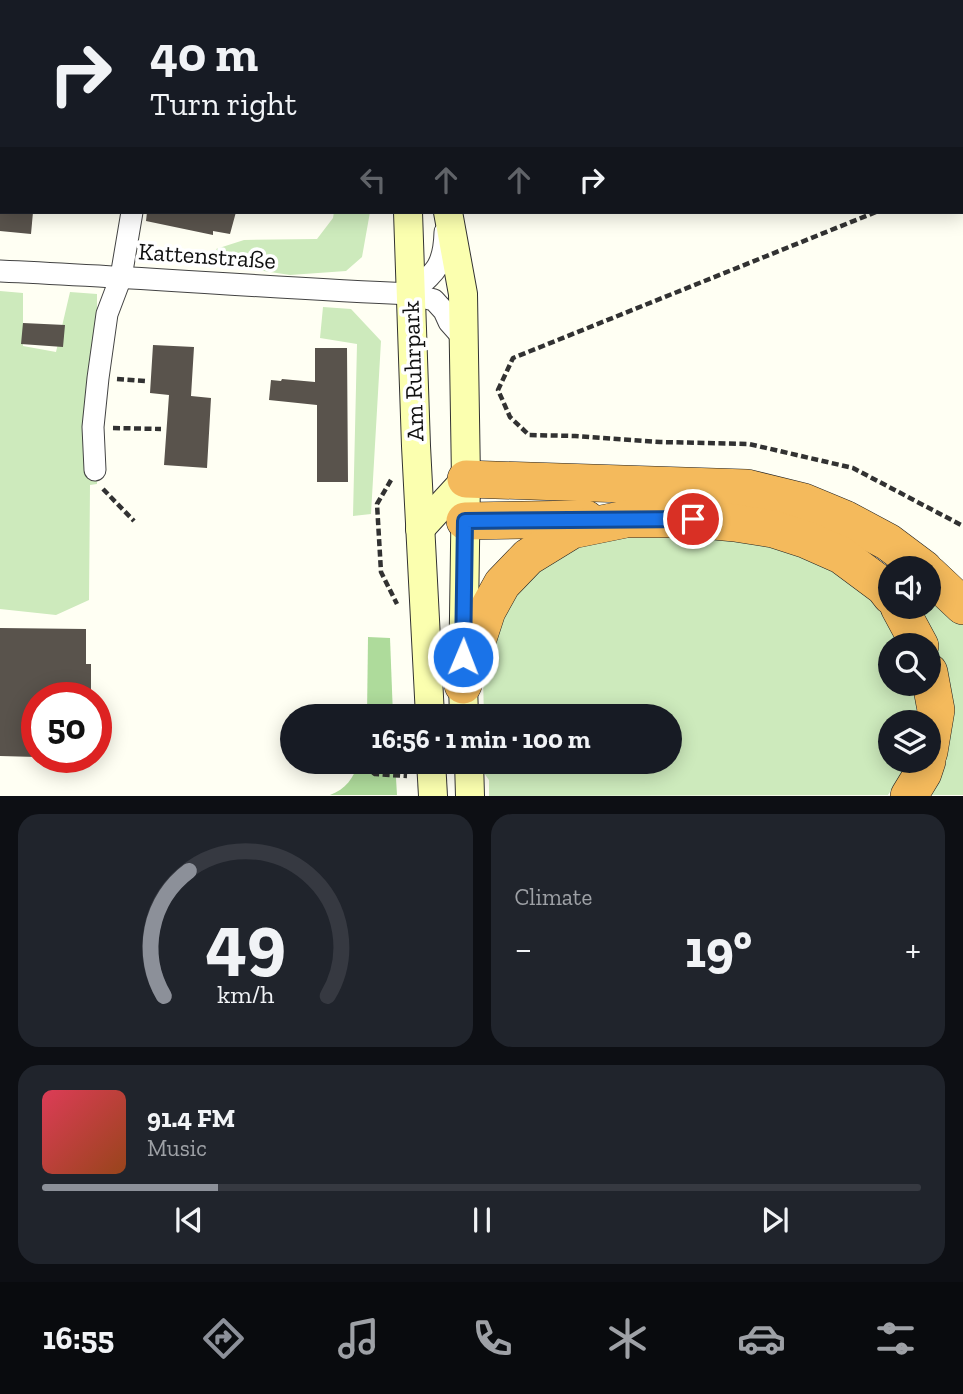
<!DOCTYPE html>
<html lang="en">
<head>
<meta charset="utf-8">
<style>
	body { margin:0; font-family:"Zilla Slab",serif; background:#20242c; color:#f1f3f6; height:100vh; display:flex; flex-direction:column; font-size:26px; white-space:nowrap }
	* { box-sizing:border-box; margin:0 }
	p { font-size:23px; color:#9ea1a6 }
	.icon { flex:none; width:38px; height:38px; fill:none; stroke:currentColor; stroke-width:2; stroke-linecap:round; stroke-linejoin:round }
	.map { position:relative; height:796px; overflow:hidden }
	.side { display:flex; flex-direction:column; gap:18px; padding:18px; background:#0d0f14; flex:1 }
	.side>* { flex:none }
	.hud { position:absolute; left:0px; top:0px; width:964px; height:214px; box-shadow:0 4px 18px #0003; background:#171b24; color:#f1f3f6; overflow:hidden }
	.controls { position:absolute; left:878px; top:556px; display:grid; gap:14px }
	.controls a { display:grid; place-items:center; width:63px; height:63px; border-radius:50%; background:#171b24; box-shadow:0 4px 18px #0003; font-size:35px }
	.speed { position:absolute; left:21px; top:682px; display:flex; gap:14px; font-size:35px; font-weight:700; text-align:center }
	.speed>* { display:grid; place-content:center; width:91px; height:91px; border-radius:50%; background:#171b24; box-shadow:0 4px 18px #0003; line-height:1 }
	.speed .limit { border:10px solid #d22; background:#fff; color:#111 }
	.pin { position:absolute; display:grid; place-items:center; width:60px; height:60px; color:#fff; margin:-30px; border:4px solid #fff; border-radius:50%; box-shadow:0 2px 7px #0007 }
	.me { position:absolute; width:77px; margin:-38px; rotate:1deg; stroke-linejoin:round; filter:drop-shadow(0 0 5px #0008) }
	.turn { display:flex; align-items:center; gap:24px; height:147px; padding:0 35px; font-size:32px }
	.turn .icon { width:91px; height:91px; stroke-width:2.5 }
	.turn b { display:block; font-size:49px; line-height:60px }
	.lanes { display:flex; align-items:center; height:66px; padding:0 35px; background:#0003; justify-content:center; gap:35px; direction:ltr }
	.lanes .off { opacity:.35 }
	.big { font-size:52px; font-weight:700; line-height:1.1 }
	.side .tile { flex:1; display:flex; flex-direction:column; justify-content:center; gap:10px; min-width:0; padding:0 24px; border-radius:21px; background:#20242c }
	.side .dial { align-items:center; gap:0 }
	.dial svg { height:182px; overflow:visible; fill:none; stroke:#363941; stroke-width:7; stroke-linecap:round; text-anchor:middle }
	.dial text { fill:#f1f3f6; stroke:none }
	.song { display:flex; align-items:center; gap:21px }
	.cover { width:84px; height:84px; border-radius:10px; background:linear-gradient(135deg,hsl(350 70% 55%),hsl(20 70% 35%)) }
	.played { height:7px; border-radius:4px; background:linear-gradient(90deg,#8c9099 20%,#363941 20%) }
	.keys { display:flex; justify-content:space-around; direction:ltr }
	.heat { display:flex; justify-content:space-between; align-items:center; font-size:38px; direction:ltr }
	.side .tiles { flex:1; display:grid; gap:18px; grid-template-columns:1fr 1fr }
	.tile:last-child { grid-column:span 2 }
	.trip { position:absolute; left:280px; top:704px; width:402px; height:70px; border-radius:35px; background:#171b24; box-shadow:0 4px 18px #0003; font-weight:700; line-height:70px; text-align:center }
	.tab-bar { display:flex; height:112px; justify-content:space-around; align-items:center; background:#090b0e; color:#9ea1a6 }
	.tab-bar .icon { width:49px; height:49px }
	.tab-bar .current { color:#8c9099 }
	.tab-bar b { font-size:32px; color:#f1f3f6 }
	.map>svg:first-child { display:block }
	.green { fill:#cdeabc }
	.forest { fill:#aedb9b }
	.building { fill:#59534c }
	.lines { fill:none; stroke-linecap:round; stroke-linejoin:round }
	.street-casing { stroke:#434343; stroke-width:23 }
	.secondary-casing { stroke:#323232; stroke-width:30 }
	.highway-casing { stroke:#212121; stroke-width:38 }
	.path { stroke:#323232; stroke-width:4.5; stroke-dasharray:7 3.5; stroke-linecap:butt }
	.street { stroke:#fff; stroke-width:21 }
	.secondary { stroke:#fbffaf; stroke-width:28 }
	.highway { stroke:#f4ba5c; stroke-width:37 }
	.route-casing { stroke:#114b97; stroke-width:18 }
	.route { stroke:#1a73e8; stroke-width:12 }
	.labels { text-anchor:middle; stroke-width:7; stroke-linejoin:round; paint-order:stroke }
	.street-label { font-size:24px; fill:#101010; stroke:#fff }
</style>
</head>
<body>
<div class="map">
<svg width="963" height="796" viewBox="0 0 963 796">
	<rect width="100%" height="100%" fill="#fffff3"/>
	<g class="green">
		<path d="M 334,212 L 370,212 L 362,257 L 346,271 L 290,275 L 231,266 L 216,249 L 244,240 L 317,239 L 333,218 Z"/>
		<path d="M 0,291 L 23,293 L 23,346 L 56,352 L 70,292 L 97,294 L 97,484 L 90,485 L 89,600 L 56,615 L 0,609 Z"/>
		<path d="M 323,307 L 351,309 L 381,341 L 371,514 L 353,516 L 357,344 L 320,338 Z"/>
		<path d="M 623,532 L 734,537 L 788,548 L 846,577 L 891,618 L 907,646 L 891,646 L 891,684 L 916,684 L 917,723 L 891,723 L 891,761 L 907,761 L 901,775 L 888,795 L 489,796 L 489,780 L 484,773 L 484,761 L 670,761 L 670,716 L 484,716 L 483,680 L 507,601 L 555,554 Z"/>
		<path d="M 929,593 L 963,623 L 963,795 L 924,795 L 943,672 L 933,641 L 916,607 L 929,607 Z"/>
	</g>
	<g class="forest">
		<path d="M 368,637 L 390,638 L 393,716 L 367,716 Z"/>
		<path d="M 359,761 L 395,761 L 397,795 L 330,795 C 346,789 354,778 359,761 Z"/>
	</g>
	<g class="building">
		<path d="M 0,212 L 33,212 L 31,234 L 0,231 Z"/>
		<path d="M 147,212 L 236,212 L 230,234 L 213,231 L 213,235 L 146,221 Z"/>
		<path d="M 23,323 L 65,325 L 63,347 L 21,344 Z"/>
		<path d="M 153,345 L 194,347 L 191,396 L 211,398 L 207,468 L 164,465 L 169,395 L 150,393 Z"/>
		<path d="M 315,348 L 347,348 L 348,482 L 317,482 L 317,405 L 269,400 L 271,380 L 281,381 L 282,379 L 315,382 Z"/>
		<path d="M 0,628 L 86,629 L 86,664 L 91,664 L 91,698 L 37,698 L 37,757 L 0,756 Z"/>
	</g>
	<g class="lines">
		<g class="street-casing">
			<g id="street">
				<path d="M 174,2 L 174,0"/>
				<path d="M 0,271 C 137,277 273,288 410,294 L 434,300 L 444,311 L 449,322 L 465,340"/>
				<path d="M 410,294 C 435,272 444,267 445,232"/>
				<path d="M 95,470 L 93,427 L 98,378 L 107,314 L 121,277 L 132,212"/>
			</g>
		</g>
		<g class="secondary-casing">
			<g id="secondary">
				<path d="M 408,0 L 408,2"/>
				<path d="M 408,212 L 416,446 L 430,716"/>
				<path d="M 448,212 L 463,294 L 466,479 L 463,685 L 464,716"/>
				<path d="M 420,529 L 466,479"/>
				<path d="M 431,761 L 433,796"/>
				<path d="M 469,761 L 470,796"/>
			</g>
		</g>
		<g class="highway-casing">
			<g id="highway">
				<path d="M 466,479 L 747,488 L 804,502 L 845,519 L 888,542 L 924,569"/>
				<path d="M 465,521 L 586,519"/>
				<path d="M 929,574 L 963,606"/>
				<path d="M 899,607 L 920,646"/>
				<path d="M 929,672 L 936,710 L 929,752"/>
				<path d="M 463,685 L 487,611 L 502,584 L 528,557 L 572,530 L 626,519 L 693,519 L 735,523 L 773,529 L 807,540 L 841,555 L 884,587 L 891,596"/>
				<path d="M 909,796 L 923,773 L 927,761"/>
			</g>
		</g>
		<g class="path">
			<path d="M 962,177 L 963,177"/>
			<path d="M 876,212 L 513,358 L 498,390 L 510,417 L 529,435 L 575,436 L 660,442 L 749,444 L 853,468 L 963,526"/>
			<path d="M 117,379 L 145,381"/>
			<path d="M 113,428 L 161,429"/>
			<path d="M 391,480 L 377,504 L 381,572 L 397,604"/>
			<path d="M 103,489 L 134,521"/>
			<path d="M 355,761 L 375,774 L 407,776"/>
		</g>
		<use href="#street" class="street"/>
		<use href="#secondary" class="secondary"/>
		<use href="#highway" class="highway"/>
	</g>
	<g class="lines">
		<g class="route-casing">
			<path id="route" d="M 463,657 L 465,521 L 693,519"/>
		</g>
		<use href="#route" class="route"/>
	</g>
	<g class="labels">
		<g class="street-label">
			<text transform="translate(207 256) rotate(4)" y="8">Kattenstraße</text>
			<text transform="translate(413 371) rotate(-92)" y="8">Am Ruhrpark</text>
		</g>
	</g>
</svg>
<div class="controls">
<a><svg class="icon" aria-label="sound" viewBox="0 0 24 24"><path d="M4 9h4l5-4v14l-5-4H4zM17 9q2 3 0 6"/></svg></a>
<a><svg class="icon" aria-label="search" viewBox="0 0 24 24"><circle cx="10" cy="10" r="6"/><path d="M15 15l6 6"/></svg></a>
<a><svg class="icon" aria-label="layers" viewBox="0 0 24 24"><path d="M12 4l9 5-9 5-9-5zM3 14l9 5 9-5"/></svg></a>
</div>
<div class="speed"><div class="limit">50</div></div>
<div class="pin" style="left:693px;top:519px;background:#d93025"><svg class="icon" aria-label="arrive" viewBox="0 0 24 24"><path d="M6 21V4h12l-3 4 3 4H6"/></svg></div>
<svg class="me" style="left:463px;top:657px" viewBox="-20 -20 40 40"><circle r="17" fill="#1a73e8" stroke="#fff" stroke-width="3"/><path d="M0-11L8 9 0 5-8 9z" fill="#fff"/></svg>
<div class="trip">16:56 · 1 min · 100 m</div>
<div class="hud">
<div class="turn"><svg class="icon" aria-label="right" viewBox="0 0 24 24"><path d="M7 20v-9h11M14 6l5 5-5 5"/></svg><div><b>40 m</b>Turn right</div></div>
<div class="lanes"><svg class="icon off" aria-label="left" viewBox="0 0 24 24"><path d="M17 20v-9H6M10 6l-5 5 5 5"/></svg><svg class="icon off" aria-label="ahead" viewBox="0 0 24 24"><path d="M12 20V5M6 11l6-6 6 6"/></svg><svg class="icon off" aria-label="ahead" viewBox="0 0 24 24"><path d="M12 20V5M6 11l6-6 6 6"/></svg><svg class="icon" aria-label="right" viewBox="0 0 24 24"><path d="M7 20v-9h11M14 6l5 5-5 5"/></svg></div>
</div>
</div>
<section class="side">
<div class="tiles">
<div class="tile dial"><svg viewBox="0 0 100 80">
<path d="M14 69A42 42 0 1 1 86 69"/>
<path d="M14 69A42 42 0 0 1 25 14" stroke="#8c9099"/>
<text x="50" y="56" font-size="32" font-weight="700">49</text>
<text x="50" y="72" font-size="11">km/h</text>
</svg></div>
<div class="tile"><p>Climate</p>
<div class="heat"><a>−</a><b class="big">19°</b><a>+</a></div>
</div>
<div class="tile">
<div class="song"><i class="cover"></i><div><b>91.4 FM</b><p>Music</p></div></div>
<div class="played"></div>
<div class="keys"><svg class="icon" aria-label="previous" viewBox="0 0 24 24"><path d="M18 5L8 12l10 7zM5 5v14"/></svg><svg class="icon" aria-label="pause" viewBox="0 0 24 24"><path d="M8 5v14M16 5v14"/></svg><svg class="icon" aria-label="next" viewBox="0 0 24 24"><path d="M6 5l10 7-10 7zM19 5v14"/></svg></div>
</div>
</div>
</section>
<nav class="tab-bar">
<b>16:55</b>
<svg class="icon current" aria-label="directions" viewBox="0 0 24 24"><path d="M12 3l9 9-9 9-9-9zM9 14v-3h6M13 9l2 2-2 2"/></svg>
<svg class="icon" aria-label="music" viewBox="0 0 24 24"><path d="M9 18V5l10-2v13"/><circle cx="6" cy="18" r="3"/><circle cx="16" cy="16" r="3"/></svg>
<svg class="icon" aria-label="phone" viewBox="0 0 24 24"><path d="M5 4h4l2 5-3 2q2 4 5 5l2-3 5 2v4C11 20 4 13 5 4z"/></svg>
<svg class="icon" aria-label="climate" viewBox="0 0 24 24"><path d="M12 3v18M4 7l16 10M4 17L20 7"/></svg>
<svg class="icon" aria-label="car" viewBox="0 0 24 24"><path d="M5 17H2v-5l4-1 3-4h7l3 4 3 1v5h-3M9 17h6M6 11h13"/><circle cx="7" cy="17" r="2"/><circle cx="17" cy="17" r="2"/></svg>
<svg class="icon" aria-label="filters" viewBox="0 0 24 24"><path d="M4 7h16M4 17h16"/><circle cx="9" cy="7" r="2"/><circle cx="15" cy="17" r="2"/></svg>
</nav>
</body>
</html>
